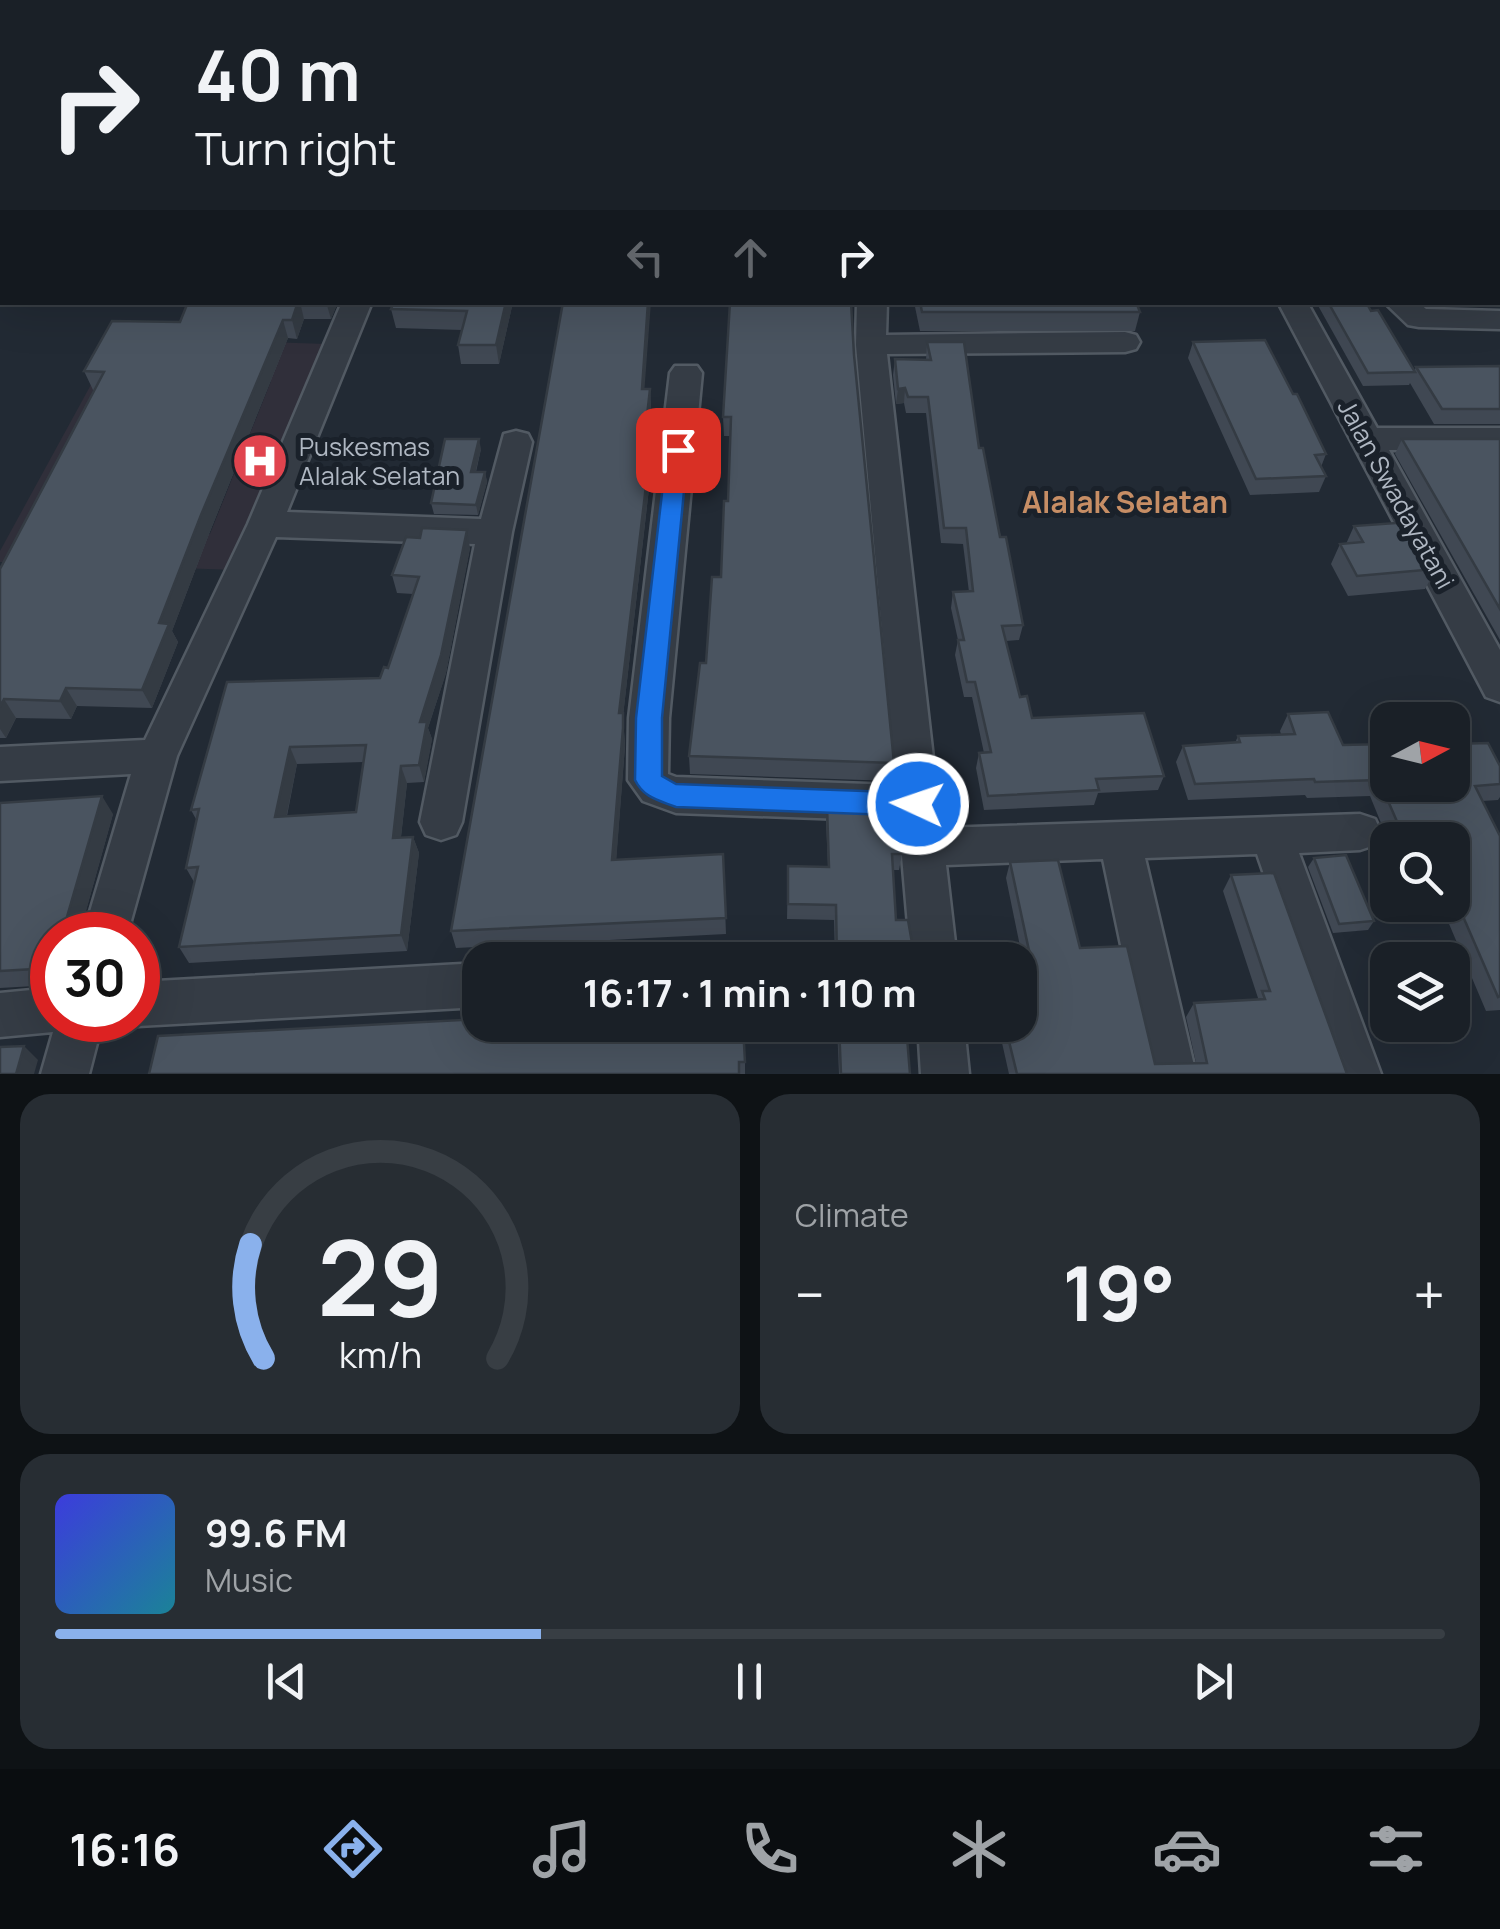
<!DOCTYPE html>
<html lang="en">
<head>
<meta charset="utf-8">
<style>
	body { margin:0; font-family:Manrope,sans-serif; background:#272d33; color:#f1f3f6; height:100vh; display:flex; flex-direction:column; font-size:38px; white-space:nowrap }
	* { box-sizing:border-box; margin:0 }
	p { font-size:32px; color:#9fa3a7 }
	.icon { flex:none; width:55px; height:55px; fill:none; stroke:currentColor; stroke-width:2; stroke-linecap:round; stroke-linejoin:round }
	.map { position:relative; height:1074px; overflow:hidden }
	.sheet { display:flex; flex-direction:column; gap:20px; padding:20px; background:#0e1215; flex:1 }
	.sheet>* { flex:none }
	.guide { position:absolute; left:0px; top:0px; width:1500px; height:305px; box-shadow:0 10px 40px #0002,0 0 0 2px #383e44; background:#1a2027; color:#f1f3f6; overflow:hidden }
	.needle { width:65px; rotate:83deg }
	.buttons { position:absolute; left:1370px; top:702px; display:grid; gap:20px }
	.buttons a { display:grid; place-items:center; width:100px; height:100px; border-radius:20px; background:#1a2027; box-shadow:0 10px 40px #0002,0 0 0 2px #383e44; font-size:50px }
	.speed { position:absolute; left:30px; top:912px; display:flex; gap:20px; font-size:50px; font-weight:700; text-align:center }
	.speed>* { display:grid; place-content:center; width:130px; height:130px; border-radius:50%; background:#1a2027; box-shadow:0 10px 40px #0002,0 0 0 2px #383e44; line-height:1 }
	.speed .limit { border:15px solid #d22; background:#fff; color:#111 }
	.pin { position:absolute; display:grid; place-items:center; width:85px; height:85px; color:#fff; margin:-42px; border-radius:20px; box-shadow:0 5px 15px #0006 }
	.me { position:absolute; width:110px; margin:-55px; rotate:273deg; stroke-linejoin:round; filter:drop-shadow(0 0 8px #0008) }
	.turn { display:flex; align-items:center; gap:35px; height:210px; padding:0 30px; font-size:45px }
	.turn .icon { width:130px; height:130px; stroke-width:2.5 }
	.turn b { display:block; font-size:70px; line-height:85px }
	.lanes { display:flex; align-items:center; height:95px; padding:0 30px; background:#0003; justify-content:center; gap:50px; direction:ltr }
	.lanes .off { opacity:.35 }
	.big { font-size:75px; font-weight:700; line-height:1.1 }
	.sheet .tile { flex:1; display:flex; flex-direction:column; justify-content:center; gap:15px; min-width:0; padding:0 35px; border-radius:30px; background:#272d33 }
	.sheet .dial { align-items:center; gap:0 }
	.dial svg { height:260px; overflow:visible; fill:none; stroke:#383e44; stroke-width:7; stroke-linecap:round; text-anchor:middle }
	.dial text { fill:#f1f3f6; stroke:none }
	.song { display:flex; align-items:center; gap:30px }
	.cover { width:120px; height:120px; border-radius:15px; background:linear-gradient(135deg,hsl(240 70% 55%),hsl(190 70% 35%)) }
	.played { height:10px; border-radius:5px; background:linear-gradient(90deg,#8ab1ec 35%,#383e44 35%) }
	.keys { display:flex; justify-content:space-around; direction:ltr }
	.heat { display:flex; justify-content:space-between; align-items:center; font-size:55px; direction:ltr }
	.sheet .tiles { flex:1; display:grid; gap:20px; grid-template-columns:1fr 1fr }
	.tile:last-child { grid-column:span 2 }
	.trip { position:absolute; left:462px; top:942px; width:575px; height:100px; border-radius:30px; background:#1a2027; box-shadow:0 10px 40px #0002,0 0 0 2px #383e44; font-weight:700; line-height:100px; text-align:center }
	.menu { display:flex; height:160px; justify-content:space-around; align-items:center; background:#0a0d10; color:#9fa3a7 }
	.menu .icon { width:70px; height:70px }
	.menu .on { color:#8ab1ec }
	.menu b { font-size:45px; color:#f1f3f6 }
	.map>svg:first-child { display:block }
	.medical { fill:#302f3a; fill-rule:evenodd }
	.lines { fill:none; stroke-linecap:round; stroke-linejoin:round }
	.street-casing { stroke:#525a63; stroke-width:5 }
	.street { fill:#353c45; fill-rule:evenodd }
	.wall { fill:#404853; fill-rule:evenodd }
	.shaded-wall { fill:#343b43 }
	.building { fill:#4a5460; stroke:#343b43; stroke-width:2.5; fill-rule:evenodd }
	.route { fill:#1a73e8; stroke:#114b97; stroke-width:2.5 }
	.labels { text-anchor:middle; stroke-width:10; stroke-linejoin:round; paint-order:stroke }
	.poi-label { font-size:25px; fill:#afb7c2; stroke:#1a212a; text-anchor:start }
	.street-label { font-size:25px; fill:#afb7c2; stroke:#1a212a }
	.quarter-label { font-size:30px; font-weight:bold; fill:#c78e65; stroke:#1a212a }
</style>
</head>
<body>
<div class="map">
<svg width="1500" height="1074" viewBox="0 0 1500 1074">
	<rect width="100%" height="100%" fill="#222a34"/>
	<path class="medical" d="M 117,337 L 326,344 L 237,570 L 0,562 L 0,551 ZM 271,381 L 210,534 L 125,532 L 113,391 L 93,390 Z"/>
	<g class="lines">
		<g class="street-casing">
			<g id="street">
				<rect x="1498" y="230" width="2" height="16"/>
				<path d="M 342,302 L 372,302 L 287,512 L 481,519 L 504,434 L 516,431 L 528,434 L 532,442 L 512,532 L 462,822 L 456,835 L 441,840 L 426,835 L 420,822 L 475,544 L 276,537 L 177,756 L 127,935 L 83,935 L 131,774 L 0,781 L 0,747 L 145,740 L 248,524 Z"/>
				<path d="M 857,302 L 887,302 L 886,335 L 1125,332 L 1136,335 L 1140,342 L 1136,349 L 1125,352 L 887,354 L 941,828 L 1360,814 L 1375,819 L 1381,832 L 1375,845 L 1360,850 L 1299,853 L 1381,1074 L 1333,1074 L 1257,854 L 1145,858 L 1196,1074 L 1148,1074 L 1103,859 L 946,865 L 957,960 L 911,960 L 899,821 L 676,813 L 643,801 L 628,780 L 629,718 L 670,373 L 675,366 L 697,366 L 702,373 L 669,718 L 668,774 L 676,777 L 896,785 L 856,345 Z"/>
				<path d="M 1278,302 L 1307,302 L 1377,428 L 1500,428 L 1500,450 L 1389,450 L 1500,650 L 1500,702 L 1486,697 Z"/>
				<path d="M 1384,302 L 1418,302 L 1426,309 L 1500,311 L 1500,329 L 1419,327 L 1408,325 Z"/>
				<path d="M 480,963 L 480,1007 L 138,1026 L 123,1020 L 138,1020 L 138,982 Z"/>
				<path d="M 52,988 L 52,1020 L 103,1020 L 89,1074 L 41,1074 L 53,1032 L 0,1037 L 0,993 Z"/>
				<path d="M 918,1025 L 964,1025 L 969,1074 L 921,1074 Z"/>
			</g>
		</g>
		<use href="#street" class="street"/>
	</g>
	<g class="wall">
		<path d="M 1052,0 L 1500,0 L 1500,16 L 1498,17 L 1498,2 L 1054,2 Z"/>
		<path d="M 188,302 L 338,302 L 331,319 L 304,319 L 297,339 L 288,338 L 209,534 L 172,631 L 178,642 L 152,708 L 77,706 L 71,719 L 16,718 L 6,738 L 0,738 L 0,569 L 95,390 L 93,390 L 84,371 L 180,322 Z"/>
		<path d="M 394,302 L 513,302 L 499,364 L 461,364 L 458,345 L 462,330 L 396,328 L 391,309 Z"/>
		<path d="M 914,302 L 1136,302 L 1140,312 L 1135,331 L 920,331 Z"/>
		<path d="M 1316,302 L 1366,302 L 1414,371 L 1416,367 L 1500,366 L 1500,424 L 1434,424 L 1410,383 L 1409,385 L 1363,386 Z"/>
		<path d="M 927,342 L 979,448 L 1023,625 L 1019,640 L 1006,641 L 1020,697 L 1032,718 L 1164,776 L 1158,790 L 1098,793 L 1094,805 L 984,810 L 976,768 L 979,753 L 984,753 L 972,697 L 964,697 L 955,655 L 958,640 L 951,608 L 953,592 L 969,592 L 963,544 L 941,543 L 926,413 L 906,413 L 904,403 L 896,404 L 893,375 L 895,359 L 926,360 Z"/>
		<path d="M 1193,342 L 1293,394 L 1326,454 L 1321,467 L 1326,476 L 1319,492 L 1250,495 L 1188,358 Z"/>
		<path d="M 854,355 L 894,763 L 892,781 L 690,774 L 689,756 L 721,577 L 728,501 L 730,436 L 724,436 L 723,417 Z"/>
		<path d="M 645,389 L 650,389 L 651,408 L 647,452 L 651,471 L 623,716 L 625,746 L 616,860 L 723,854 L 726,934 L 456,948 L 451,931 Z"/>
		<path d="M 1402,439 L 1500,439 L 1500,640 L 1395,454 Z"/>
		<path d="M 481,449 L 476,472 L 485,472 L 487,482 L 478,515 L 434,514 L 431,503 Z"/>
		<path d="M 1354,526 L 1436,569 L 1425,589 L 1348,596 L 1331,564 L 1340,544 L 1346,544 Z"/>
		<path d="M 470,548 L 446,673 L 428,728 L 432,739 L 424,782 L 407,783 L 401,837 L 413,837 L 419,853 L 407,951 L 189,963 L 179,947 L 194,882 L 186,868 L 197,821 L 191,810 L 380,678 L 388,668 L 413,594 L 397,593 L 392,575 ZM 364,762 L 356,812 L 287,816 L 297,764 Z"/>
		<path d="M 1288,714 L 1343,745 L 1500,766 L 1500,797 L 1498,800 L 1482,801 L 1500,836 L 1500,1010 L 1486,1011 L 1441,905 L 1452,905 L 1452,840 L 1388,840 L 1370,796 L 1307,798 L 1305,795 L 1188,800 L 1176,762 L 1183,746 L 1235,743 L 1238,736 L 1281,734 L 1280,731 Z"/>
		<path d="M 0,803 L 113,814 L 80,932 L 52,935 L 52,985 L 0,988 Z"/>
		<path d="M 827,806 L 902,854 L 899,870 L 893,870 L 896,920 L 915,960 L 835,960 L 834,920 L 787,919 L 788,866 L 828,867 L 826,822 Z"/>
		<path d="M 1314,858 L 1374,921 L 1368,930 L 1333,933 L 1308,867 Z"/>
		<path d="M 1010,862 L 1080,948 L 1155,1064 L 1196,1063 L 1186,1017 L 1194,1003 L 1257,1000 L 1258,998 L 1223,891 L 1231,875 L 1347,1074 L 1009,1074 L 998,1025 L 1020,1025 L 1023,961 L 1006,878 Z"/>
		<path d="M 837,1025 L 906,1025 L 910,1074 L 839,1074 Z"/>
		<path d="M 745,1062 L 745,1074 L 149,1074 Z"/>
	</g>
	<g class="shaded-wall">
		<path d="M 2,30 L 2,52 L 0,57 L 0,35 Z"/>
		<path d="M 298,302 L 300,302 L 304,319 L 297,339 L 292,320 Z"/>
		<path d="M 326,302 L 338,302 L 331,319 Z"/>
		<path d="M 506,302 L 513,302 L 499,364 L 496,345 Z"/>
		<path d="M 648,302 L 651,302 L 643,408 L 642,389 Z"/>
		<path d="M 283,320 L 288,338 L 209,534 L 172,631 L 178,642 L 152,708 L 142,690 L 159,623 L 201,515 Z"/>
		<path d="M 905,388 L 904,403 L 896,404 L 898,389 Z"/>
		<path d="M 650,389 L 651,408 L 645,471 L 643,452 Z"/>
		<path d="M 479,439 L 481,449 L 473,482 L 471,472 Z"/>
		<path d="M 650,452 L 651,471 L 623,716 L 625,746 L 615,877 L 612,860 L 619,713 Z"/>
		<path d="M 485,472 L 487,482 L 478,515 L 476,505 Z"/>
		<path d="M 467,530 L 470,548 L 446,673 L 428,728 L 432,739 L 424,782 L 419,765 L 420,722 Z"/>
		<path d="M 66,688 L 77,706 L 71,719 L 60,701 Z"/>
		<path d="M 4,699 L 16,718 L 6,738 L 0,729 L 0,707 Z"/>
		<path d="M 290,747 L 297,764 L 283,833 L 275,817 Z"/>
		<path d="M 401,766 L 407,783 L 399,854 L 393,838 Z"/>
		<path d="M 102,796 L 113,814 L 80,932 L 82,935 L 68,935 L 67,917 Z"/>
		<path d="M 413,837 L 419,853 L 407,951 L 401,935 Z"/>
		<path d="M 24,1046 L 38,1060 L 34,1074 L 16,1074 Z"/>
	</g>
	<g class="building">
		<path d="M 0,0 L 19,0 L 18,2 L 2,2 L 2,30 L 0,35 Z"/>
		<path d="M 350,0 L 817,0 L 817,2 L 349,2 Z"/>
		<path d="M 1060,0 L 1500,0 L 1500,5 L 1498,5 L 1498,2 L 1061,2 Z"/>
		<path d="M 1498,73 L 1500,76 L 1500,207 L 1498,207 Z"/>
		<path d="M 188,302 L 298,302 L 292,320 L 283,320 L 201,515 L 159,623 L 169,624 L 142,690 L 66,688 L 60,701 L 4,699 L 0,707 L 0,569 L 104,372 L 84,371 L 112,321 L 180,322 Z"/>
		<path d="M 394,302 L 506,302 L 496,345 L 458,345 L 467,311 L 391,309 Z"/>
		<path d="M 563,302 L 648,302 L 642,389 L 650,389 L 643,452 L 650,452 L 619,713 L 623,713 L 623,728 L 612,860 L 723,854 L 726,918 L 451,931 Z"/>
		<path d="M 730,302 L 851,302 L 854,355 L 894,763 L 689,756 L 700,663 L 706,663 L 712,577 L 721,577 L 724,501 L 728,501 L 731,417 L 723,417 Z"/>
		<path d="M 920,302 L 1136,302 L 1140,312 L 922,312 Z"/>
		<path d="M 1328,302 L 1366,302 L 1371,311 L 1378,310 L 1415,372 L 1368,373 Z"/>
		<path d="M 1265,340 L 1293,394 L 1297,394 L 1326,454 L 1315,455 L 1326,476 L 1256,479 L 1193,342 Z"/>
		<path d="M 927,342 L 964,342 L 979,448 L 983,448 L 1000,537 L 1006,537 L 1023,625 L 1002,626 L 1020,697 L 1027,696 L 1032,718 L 1144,713 L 1164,776 L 1096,779 L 1099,790 L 988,796 L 979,753 L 991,752 L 975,682 L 967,682 L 958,640 L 964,640 L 953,592 L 973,591 L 966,528 L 944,528 L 928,397 L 908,397 L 905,388 L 898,389 L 895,359 L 931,360 Z"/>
		<path d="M 1500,366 L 1500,409 L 1442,409 L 1416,367 Z"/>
		<path d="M 445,439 L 479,439 L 471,472 L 485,472 L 476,505 L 431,503 Z"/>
		<path d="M 1402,439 L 1500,439 L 1500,609 Z"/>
		<path d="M 1410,522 L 1436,569 L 1357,576 L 1340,544 L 1363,542 L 1354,526 Z"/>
		<path d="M 422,528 L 467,530 L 441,655 L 420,722 L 427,722 L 419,765 L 401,766 L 393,838 L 413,837 L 401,935 L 179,947 L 198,867 L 186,868 L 199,809 L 191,810 L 227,682 L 380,678 L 384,667 L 388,668 L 419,577 L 392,575 L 406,537 L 420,538 ZM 366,745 L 356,812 L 275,817 L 290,747 Z"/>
		<path d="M 1328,712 L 1343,745 L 1388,744 L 1388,785 L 1452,785 L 1452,744 L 1488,743 L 1500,766 L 1500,784 L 1475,786 L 1500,836 L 1500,996 L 1498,997 L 1452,891 L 1452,840 L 1405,840 L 1379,780 L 1315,782 L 1314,779 L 1195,784 L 1183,746 L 1240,742 L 1238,736 L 1295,734 L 1288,714 Z"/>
		<path d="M 102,796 L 67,917 L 72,922 L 68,935 L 52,935 L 52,968 L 0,971 L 0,803 Z"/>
		<path d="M 827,806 L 898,809 L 902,854 L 892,854 L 896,920 L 908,920 L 915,960 L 837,960 L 836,905 L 788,904 L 788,866 L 829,867 Z"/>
		<path d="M 1346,855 L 1374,921 L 1339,924 L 1314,858 Z"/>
		<path d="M 1058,860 L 1080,948 L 1127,946 L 1155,1064 L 1207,1063 L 1194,1003 L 1265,999 L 1262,991 L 1270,991 L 1231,875 L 1274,873 L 1347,1074 L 1017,1074 L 1005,1025 L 1020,1025 L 1020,961 L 1031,960 L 1010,862 Z"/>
		<path d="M 480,1019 L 480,1025 L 743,1025 L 745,1062 L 739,1062 L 739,1074 L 149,1074 L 158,1036 Z"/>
		<path d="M 839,1025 L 906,1025 L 910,1074 L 841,1074 Z"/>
		<path d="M 24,1046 L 16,1074 L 0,1074 L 0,1047 Z"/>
	</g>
	<path class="route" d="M 678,442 L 688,450 L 662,718 L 662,776 L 676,784 L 918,793 L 928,796 L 932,804 L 928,812 L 918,816 L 676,807 C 658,800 644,798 635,780 L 636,718 L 667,450 Z"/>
	<defs>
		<g id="hospital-disc" transform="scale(2.875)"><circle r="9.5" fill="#e0444e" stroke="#1a212a"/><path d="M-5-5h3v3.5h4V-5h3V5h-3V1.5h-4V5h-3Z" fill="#fff"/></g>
	</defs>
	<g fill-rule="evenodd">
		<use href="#hospital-disc" x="260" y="461"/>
	</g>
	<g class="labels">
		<g class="poi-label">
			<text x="299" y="456">Puskesmas<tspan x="299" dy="29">Alalak Selatan</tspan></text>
		</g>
		<g class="street-label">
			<text transform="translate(1396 494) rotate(61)" y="9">Jalan Swadayatani</text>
		</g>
		<g class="quarter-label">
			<text x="1125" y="513">Alalak Selatan</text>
		</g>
	</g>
</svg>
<div class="buttons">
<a><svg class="needle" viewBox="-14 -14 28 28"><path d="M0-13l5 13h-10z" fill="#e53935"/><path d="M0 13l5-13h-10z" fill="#9fa3a7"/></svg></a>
<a><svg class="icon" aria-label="search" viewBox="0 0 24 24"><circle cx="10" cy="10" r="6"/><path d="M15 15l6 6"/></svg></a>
<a><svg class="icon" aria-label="layers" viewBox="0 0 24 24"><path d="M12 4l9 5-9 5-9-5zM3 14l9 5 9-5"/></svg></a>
</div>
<div class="speed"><div class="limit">30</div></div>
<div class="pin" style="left:678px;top:450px;background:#d93025"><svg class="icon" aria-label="arrive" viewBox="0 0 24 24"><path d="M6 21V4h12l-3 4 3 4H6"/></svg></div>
<svg class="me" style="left:918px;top:804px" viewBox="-20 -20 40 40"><circle r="17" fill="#1a73e8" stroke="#fff" stroke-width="3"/><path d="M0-11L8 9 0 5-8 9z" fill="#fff"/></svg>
<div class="trip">16:17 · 1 min · 110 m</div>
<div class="guide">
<div class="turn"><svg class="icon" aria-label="right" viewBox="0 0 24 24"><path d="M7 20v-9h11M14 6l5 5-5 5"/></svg><div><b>40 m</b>Turn right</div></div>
<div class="lanes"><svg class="icon off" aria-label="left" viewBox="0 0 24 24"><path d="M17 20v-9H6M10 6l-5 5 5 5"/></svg><svg class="icon off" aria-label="ahead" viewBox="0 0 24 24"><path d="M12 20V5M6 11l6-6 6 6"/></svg><svg class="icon" aria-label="right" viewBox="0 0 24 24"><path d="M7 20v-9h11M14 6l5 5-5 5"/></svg></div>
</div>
</div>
<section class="sheet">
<div class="tiles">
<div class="tile dial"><svg viewBox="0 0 100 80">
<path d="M14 69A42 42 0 1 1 86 69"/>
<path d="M14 69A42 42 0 0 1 10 34" stroke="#8ab1ec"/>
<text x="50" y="56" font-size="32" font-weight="700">29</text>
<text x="50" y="72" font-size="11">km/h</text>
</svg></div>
<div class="tile"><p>Climate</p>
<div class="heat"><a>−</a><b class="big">19°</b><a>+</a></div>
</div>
<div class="tile">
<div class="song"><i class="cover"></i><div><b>99.6 FM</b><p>Music</p></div></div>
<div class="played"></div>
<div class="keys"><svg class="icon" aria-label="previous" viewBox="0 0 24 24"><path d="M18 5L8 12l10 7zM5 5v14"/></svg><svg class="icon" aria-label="pause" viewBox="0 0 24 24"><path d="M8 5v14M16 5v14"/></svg><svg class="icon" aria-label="next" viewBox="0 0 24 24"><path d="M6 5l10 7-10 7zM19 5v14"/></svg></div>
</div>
</div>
</section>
<nav class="menu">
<b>16:16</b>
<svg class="icon on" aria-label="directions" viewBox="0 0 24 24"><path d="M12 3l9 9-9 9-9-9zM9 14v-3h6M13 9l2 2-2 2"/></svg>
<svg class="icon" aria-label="music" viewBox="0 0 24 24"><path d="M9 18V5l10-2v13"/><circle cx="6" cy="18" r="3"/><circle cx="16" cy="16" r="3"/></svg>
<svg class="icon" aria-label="phone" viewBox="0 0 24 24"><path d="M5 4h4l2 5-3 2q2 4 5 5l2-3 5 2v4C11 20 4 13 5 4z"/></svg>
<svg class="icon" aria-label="climate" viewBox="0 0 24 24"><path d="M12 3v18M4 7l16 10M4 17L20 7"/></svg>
<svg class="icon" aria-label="car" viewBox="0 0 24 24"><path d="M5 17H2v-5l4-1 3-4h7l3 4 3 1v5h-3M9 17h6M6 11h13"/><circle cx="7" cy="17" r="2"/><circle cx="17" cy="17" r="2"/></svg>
<svg class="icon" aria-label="filters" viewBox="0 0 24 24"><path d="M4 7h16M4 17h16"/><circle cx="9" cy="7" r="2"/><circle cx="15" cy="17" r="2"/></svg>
</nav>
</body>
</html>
